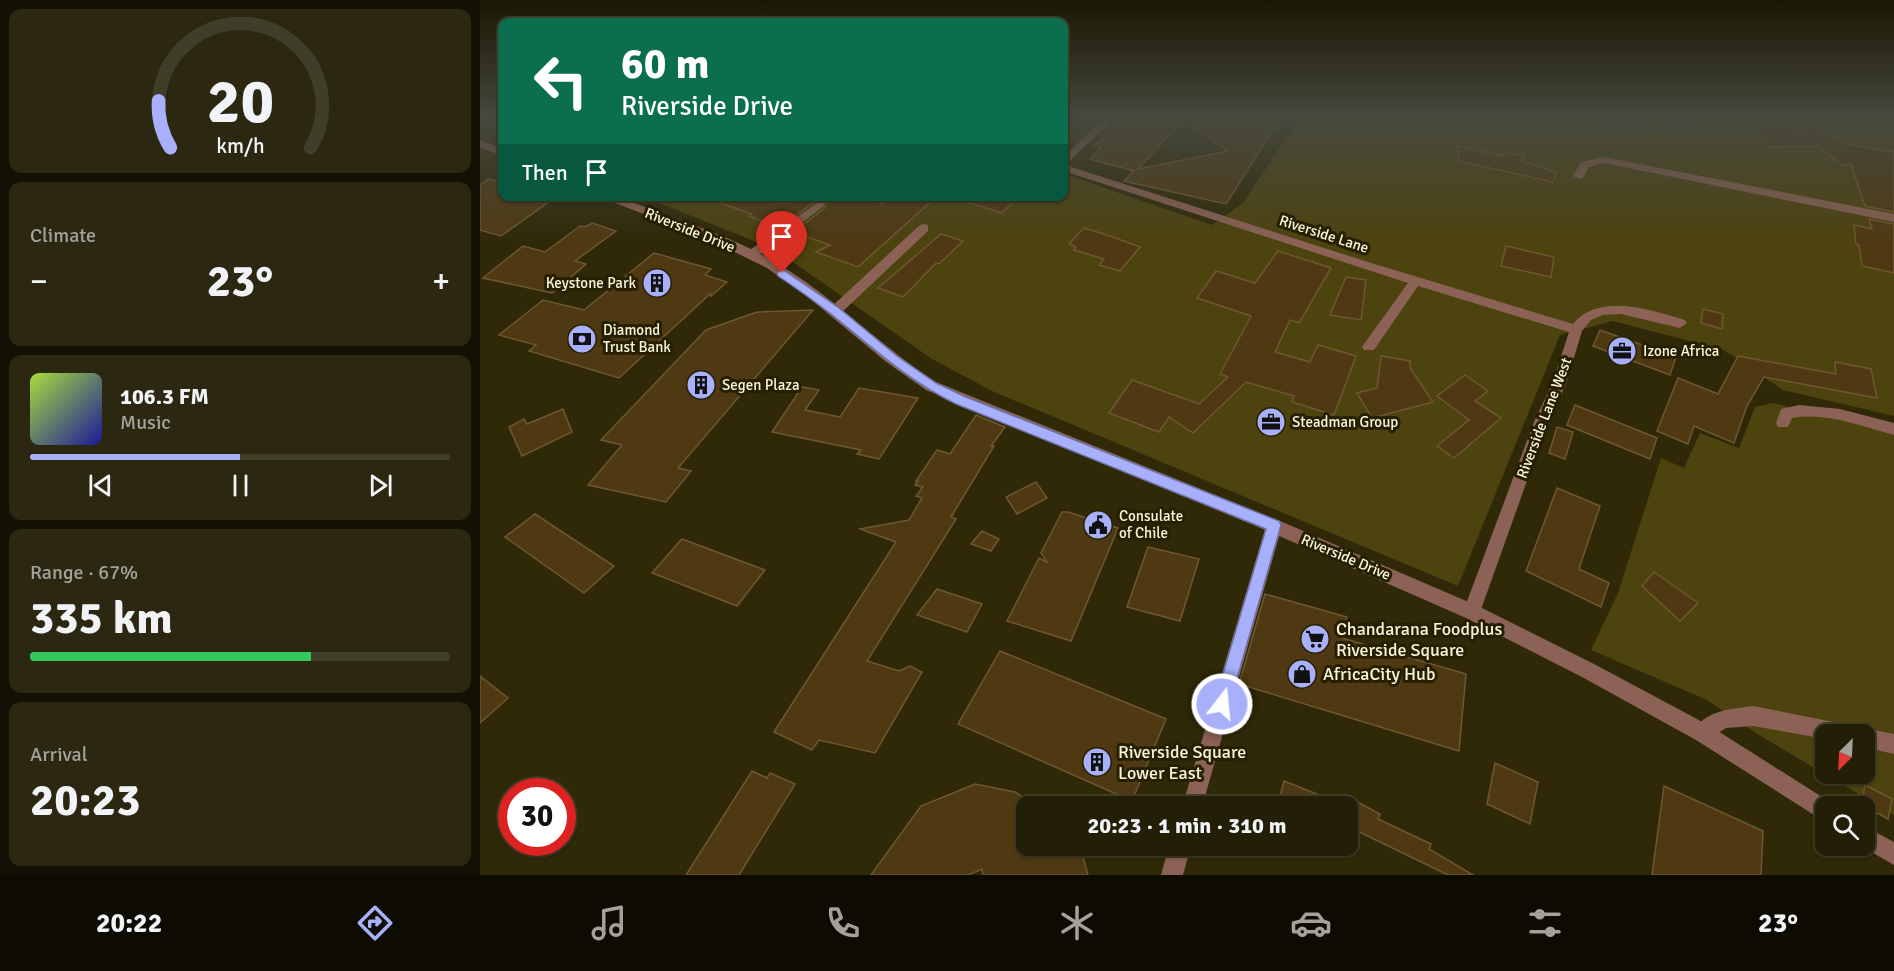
<!DOCTYPE html>
<html lang="en">
<head>
<meta charset="utf-8">
<style>
	body { margin:0; font-family:Signika,sans-serif; background:#2b2710; color:#f1f3f6; height:100vh; display:flex; flex-direction:column; font-size:22px; white-space:nowrap }
	* { box-sizing:border-box; margin:0 }
	p { font-size:20px; color:#a3a29b }
	.icon { flex:none; width:33px; height:33px; fill:none; stroke:currentColor; stroke-width:2; stroke-linecap:round; stroke-linejoin:round }
	.map { position:relative; flex:1; overflow:hidden }
	.drawer { display:flex; flex-direction:column; gap:9px; padding:9px; background:#131103; width:480px }
	.drawer>* { flex:none }
	.top-card { position:absolute; left:18px; top:18px; width:570px; height:183px; border-radius:12px; box-shadow:0 2px 4px #0004,0 0 0 2px #403d28; background:#0b6e4f; color:#fff; overflow:hidden }
	.needle { width:39px; rotate:204deg }
	.fabs { position:absolute; left:1335px; top:724px; display:grid; gap:12px }
	.fabs a { display:grid; place-items:center; width:60px; height:60px; border-radius:12px; background:#231f06; box-shadow:0 2px 4px #0004,0 0 0 2px #403d28; font-size:30px }
	.speed { position:absolute; left:18px; top:778px; display:flex; gap:12px; font-size:30px; font-weight:700; text-align:center }
	.speed>* { display:grid; place-content:center; width:78px; height:78px; border-radius:50%; background:#231f06; box-shadow:0 2px 4px #0004,0 0 0 2px #403d28; line-height:1 }
	.speed .limit { border:9px solid #d22; background:#fff; color:#111 }
	.pin { position:absolute; display:grid; place-items:center; width:51px; height:51px; color:#fff; margin:-62px -26px; border-radius:50% 50% 50% 0; rotate:-45deg; box-shadow:0 0 6px #0007 }
	.pin .icon { rotate:45deg }
	.me { position:absolute; width:66px; margin:-33px; rotate:16deg; stroke-linejoin:round; filter:drop-shadow(0 0 4px #0008) }
	.turn { display:flex; align-items:center; gap:21px; height:126px; padding:0 24px; font-size:27px }
	.turn .icon { width:78px; height:78px; stroke-width:2.5 }
	.turn b { display:block; font-size:42px; line-height:51px }
	.then { display:flex; align-items:center; height:57px; padding:0 24px; background:#0003; gap:12px; font-size:22px }
	.big { font-size:45px; font-weight:700; line-height:1.1 }
	.drawer .tile { flex:1; display:flex; flex-direction:column; justify-content:center; gap:9px; min-width:0; padding:0 21px; border-radius:12px; background:#2b2710 }
	.drawer .dial { align-items:center; gap:0 }
	.dial svg { height:156px; overflow:visible; fill:none; stroke:#403d28; stroke-width:7; stroke-linecap:round; text-anchor:middle }
	.dial text { fill:#f1f3f6; stroke:none }
	.song { display:flex; align-items:center; gap:18px }
	.cover { width:72px; height:72px; border-radius:9px; background:linear-gradient(135deg,hsl(80 70% 55%),hsl(240 70% 35%)) }
	.played { height:6px; border-radius:3px; background:linear-gradient(90deg,#a8b0fc 50%,#403d28 50%) }
	.keys { display:flex; justify-content:space-around; direction:ltr }
	.heat { display:flex; justify-content:space-between; align-items:center; font-size:33px; direction:ltr }
	.charge { height:9px; border-radius:4px; background:linear-gradient(90deg,#34c759 67%,#403d28 0) }
	.trip { position:absolute; left:536px; top:796px; width:342px; height:60px; border-radius:12px; background:#231f06; box-shadow:0 2px 4px #0004,0 0 0 2px #403d28; font-weight:700; line-height:60px; text-align:center }
	.dock { display:flex; height:96px; justify-content:space-around; align-items:center; background:#0e0c02; color:#a3a29b }
	.dock .icon { width:42px; height:42px }
	.dock .selected { color:#a8b0fc }
	.dock b { font-size:27px; color:#f1f3f6 }
	main { display:flex; flex:1; min-height:0 }
	.map>svg:first-child { display:block }
	.green { fill:#4d430f; fill-rule:evenodd }
	.lines { fill:none; stroke-linecap:round; stroke-linejoin:round }
	.stream { stroke:#234e59; stroke-width:4 }
	.building { fill:#4f3912; stroke:#6f5731; stroke-width:1.5 }
	.minor { fill:#8b6255; fill-rule:evenodd }
	.tertiary { fill:#8b6255; fill-rule:evenodd }
	.route { fill:#a8b0fc; stroke:#6d72a4; stroke-width:1.5 }
	.labels { text-anchor:middle; stroke-width:6; stroke-linejoin:round; paint-order:stroke }
	.street-label { font-size:15px; fill:#f9f5dd; stroke:#261f00 }
	.poi-label { font-size:15px; fill:#f9f5dd; stroke:#261f00; text-anchor:start }
	.near-poi-label { font-size:18px; fill:#f9f5dd; stroke:#261f00; text-anchor:start }
</style>
</head>
<body>
<main>
<section class="drawer">
<div class="tile dial"><svg viewBox="0 0 100 80">
<path d="M14 69A42 42 0 1 1 86 69"/>
<path d="M14 69A42 42 0 0 1 8 45" stroke="#a8b0fc"/>
<text x="50" y="56" font-size="32" font-weight="700">20</text>
<text x="50" y="72" font-size="11">km/h</text>
</svg></div>
<div class="tile"><p>Climate</p>
<div class="heat"><a>−</a><b class="big">23°</b><a>+</a></div>
</div>
<div class="tile">
<div class="song"><i class="cover"></i><div><b>106.3 FM</b><p>Music</p></div></div>
<div class="played"></div>
<div class="keys"><svg class="icon" aria-label="previous" viewBox="0 0 24 24"><path d="M18 5L8 12l10 7zM5 5v14"/></svg><svg class="icon" aria-label="pause" viewBox="0 0 24 24"><path d="M8 5v14M16 5v14"/></svg><svg class="icon" aria-label="next" viewBox="0 0 24 24"><path d="M6 5l10 7-10 7zM19 5v14"/></svg></div>
</div>
<div class="tile"><p>Range · 67%</p><b class="big">335 km</b><div class="charge"></div></div>
<div class="tile"><p>Arrival</p><b class="big">20:23</b></div>
</section>
<div class="map">
<svg width="1414" height="875" viewBox="0 0 1414 875">
	<rect width="100%" height="100%" fill="#2f2908"/>
	<g class="green">
		<path d="M 819,119 L 1414,119 L 1414,416 L 1303,390 L 1244,350 L 1133,321 L 1080,335 L 978,586 L 512,391 L 452,359 L 294,249 L 164,197 L 584,196 L 584,174 L 732,225 L 763,203 Z"/>
		<path d="M 1293,403 L 1414,432 L 1414,815 L 1279,735 L 1227,700 L 1111,650 L 1138,593 L 1181,458 L 1204,468 L 1220,433 L 1259,448 L 1275,407 ZM 1346,735 L 1384,735 L 1384,774 L 1346,774 Z"/>
	</g>
	<g class="lines">
		<path class="stream" d="M 1105,119 L 1177,130 L 1214,119"/>
	</g>
	<g class="building">
		<path d="M 642,119 L 704,119 L 658,169 L 747,151 L 705,119 L 800,119 L 746,204 L 644,181 L 654,171 L 610,159 L 621,148 L 615,146 Z"/>
		<path d="M 1263,119 L 1291,119 L 1295,123 L 1307,123 L 1319,134 L 1324,133 L 1313,123 L 1318,119 L 1353,138 L 1357,138 L 1366,144 L 1414,152 L 1414,212 L 1385,206 L 1371,164 L 1361,165 L 1339,146 L 1289,147 Z"/>
		<path d="M 977,146 L 1024,156 L 1024,153 L 1044,156 L 1041,161 L 1076,172 L 1073,182 L 979,161 Z"/>
		<path d="M 9,179 L 22,182 L 22,196 L 77,196 L 21,236 L 0,230 L 0,185 Z"/>
		<path d="M 230,196 L 383,196 L 403,204 L 404,196 L 457,196 L 378,267 L 336,252 L 350,245 L 314,232 L 345,208 L 345,200 L 339,199 L 299,227 L 269,216 L 272,214 L 229,199 Z"/>
		<path d="M 480,196 L 539,196 L 522,213 L 480,200 Z"/>
		<path d="M 1389,219 L 1414,224 L 1414,273 L 1382,266 L 1379,245 L 1376,244 L 1374,225 L 1392,229 Z"/>
		<path d="M 112,223 L 136,231 L 95,261 L 106,264 L 72,293 L 3,278 L 43,246 L 65,252 L 100,226 L 105,227 Z"/>
		<path d="M 604,228 L 630,236 L 660,247 L 640,271 L 619,265 L 624,259 L 594,250 L 596,247 L 589,244 Z"/>
		<path d="M 461,234 L 483,241 L 459,264 L 456,263 L 423,297 L 398,288 Z"/>
		<path d="M 1026,246 L 1074,257 L 1071,277 L 1021,266 Z"/>
		<path d="M 798,251 L 851,268 L 819,323 L 810,320 L 795,352 L 830,362 L 838,345 L 876,356 L 854,415 L 812,402 L 814,396 L 766,382 L 713,433 L 689,417 L 679,432 L 629,413 L 652,380 L 719,404 L 748,377 L 740,374 L 771,316 L 717,298 L 736,271 L 775,283 Z"/>
		<path d="M 174,253 L 231,269 L 225,275 L 247,282 L 231,296 L 230,294 L 139,378 L 49,351 L 56,345 L 19,335 L 63,300 L 104,310 Z"/>
		<path d="M 866,277 L 886,280 L 881,320 L 850,315 Z"/>
		<path d="M 1223,309 L 1243,314 L 1242,329 L 1221,323 Z"/>
		<path d="M 333,310 L 198,468 L 211,471 L 186,502 L 108,485 L 142,445 L 121,440 L 226,330 L 277,312 Z"/>
		<path d="M 1120,330 L 1196,357 L 1190,375 L 1113,346 Z"/>
		<path d="M 901,356 L 930,361 L 930,368 L 953,402 L 892,418 L 877,393 L 897,388 Z"/>
		<path d="M 1258,356 L 1356,374 L 1355,362 L 1391,369 L 1397,398 L 1284,377 L 1267,406 L 1254,443 L 1214,426 L 1208,444 L 1177,431 L 1198,378 L 1238,394 Z"/>
		<path d="M 985,375 L 1008,391 L 995,401 L 1021,418 L 974,458 L 957,446 L 989,420 L 957,396 Z"/>
		<path d="M 322,387 L 339,390 L 325,410 L 360,417 L 379,388 L 438,398 L 399,459 L 377,454 L 381,450 L 292,432 Z"/>
		<path d="M 1095,405 L 1177,438 L 1170,459 L 1087,425 Z"/>
		<path d="M 83,409 L 92,432 L 42,456 L 29,427 L 44,419 L 47,424 Z"/>
		<path d="M 496,415 L 525,427 L 511,446 L 514,446 L 471,517 L 476,519 L 387,661 L 419,671 L 430,666 L 442,672 L 395,753 L 339,740 L 332,750 L 294,732 L 416,542 L 380,529 L 429,520 L 442,498 L 436,496 L 443,487 L 435,485 L 438,481 L 436,481 L 457,450 L 470,454 Z"/>
		<path d="M 1077,427 L 1093,432 L 1085,459 L 1069,453 Z"/>
		<path d="M 556,482 L 567,498 L 537,514 L 526,497 Z"/>
		<path d="M 1077,488 L 1120,506 L 1099,569 L 1129,583 L 1121,607 L 1046,571 Z"/>
		<path d="M 582,512 L 588,512 L 638,528 L 591,641 L 527,621 L 559,558 L 567,562 L 561,553 Z"/>
		<path d="M 55,514 L 134,566 L 104,593 L 25,537 Z"/>
		<path d="M 502,531 L 519,539 L 511,551 L 491,544 Z"/>
		<path d="M 202,539 L 285,570 L 257,606 L 172,573 Z"/>
		<path d="M 668,547 L 719,559 L 700,621 L 647,607 Z"/>
		<path d="M 1174,572 L 1218,603 L 1200,621 L 1162,586 Z"/>
		<path d="M 457,589 L 502,604 L 487,632 L 437,615 Z"/>
		<path d="M 785,594 L 867,617 L 862,638 L 986,674 L 979,751 L 759,684 Z"/>
		<path d="M 520,651 L 686,719 L 652,801 L 478,724 Z"/>
		<path d="M 0,676 L 28,698 L 0,723 Z"/>
		<path d="M 1015,763 L 1058,782 L 1050,824 L 1007,804 Z"/>
		<path d="M 272,771 L 287,778 L 290,773 L 315,784 L 259,875 L 206,875 Z"/>
		<path d="M 804,781 L 867,806 L 866,807 L 797,807 Z"/>
		<path d="M 495,784 L 535,792 L 546,799 L 546,846 L 600,846 L 608,875 L 503,875 L 502,869 L 488,875 L 391,875 L 441,806 Z"/>
		<path d="M 1385,785 L 1412,799 L 1408,819 L 1382,804 Z"/>
		<path d="M 1184,786 L 1283,831 L 1281,875 L 1172,875 Z"/>
		<path d="M 872,799 L 900,814 L 898,819 L 951,844 L 949,849 L 993,875 L 968,875 L 867,826 L 867,812 Z"/>
	</g>
	<g class="lines">
		<g class="minor">
			<path d="M 623,119 L 634,119 L 585,165 L 888,262 L 1093,324 C 1119,292 1171,310 1205,320 L 1207,323 L 1200,328 L 1141,314 L 1123,315 L 1111,320 L 1102,331 L 1086,384 L 1068,422 L 998,618 L 992,620 L 986,618 L 983,612 L 1054,422 L 1072,384 L 1089,332 L 938,286 L 894,350 L 884,350 L 882,347 L 884,344 L 928,283 L 584,171 L 584,157 Z"/>
			<path d="M 1124,157 L 1414,214 L 1414,222 L 1124,163 L 1109,167 L 1103,178 L 1099,179 L 1093,176 L 1101,162 Z"/>
			<path d="M 340,201 L 344,202 L 344,206 L 275,258 L 267,258 L 267,252 Z"/>
			<path d="M 444,224 L 448,225 L 448,231 L 360,314 L 350,314 L 348,311 L 350,308 L 440,225 Z"/>
			<path d="M 1319,405 L 1360,409 L 1414,423 L 1414,435 C 1381,426 1346,412 1312,418 L 1308,427 L 1298,427 L 1296,423 L 1301,409 Z"/>
			<path d="M 794,519 L 800,521 L 802,526 L 722,807 L 702,807 L 786,526 L 788,521 Z"/>
			<path d="M 1273,706 L 1414,734 L 1414,754 L 1384,747 L 1384,735 L 1346,735 L 1346,739 L 1273,726 L 1246,728 L 1223,743 L 1216,740 L 1213,733 C 1223,710 1252,709 1273,706 Z"/>
			<path d="M 689,846 L 711,846 L 703,875 L 681,875 Z"/>
		</g>
		<g class="tertiary">
			<path d="M 0,140 L 22,149 L 22,156 L 0,147 Z"/>
			<path d="M 117,196 C 143,196 167,208 191,217 C 226,229 263,243 295,262 C 353,296 400,346 456,382 L 800,521 L 998,606 L 1116,665 L 1230,726 L 1353,804 L 1355,807 L 1346,807 L 1346,821 L 1339,818 L 1216,740 L 1102,677 L 986,618 L 788,531 L 446,390 L 405,361 L 328,297 L 287,268 L 226,238 Z"/>
			<path d="M 1384,826 L 1414,842 L 1414,865 L 1381,846 L 1384,846 Z"/>
		</g>
	</g>
	<linearGradient id="sky" x2="0" y2="1"><stop stop-color="#1a1704"/><stop offset="0.49" stop-color="#47493d"/><stop offset="1" stop-color="#47493d" stop-opacity="0"/></linearGradient>
	<rect width="1414" height="242" fill="url(#sky)"/>
	<path class="route" d="M 302,269 L 359,308 L 417,356 L 456,383 L 486,397 L 799,521 L 801,525 L 748,710 L 742,712 L 736,710 L 734,704 L 786,529 L 476,404 C 427,380 393,348 351,314 C 334,301 316,288 298,276 L 297,273 Z"/>
	<defs>
		<g id="building-disc" transform="scale(1.5)"><circle r="9.5" fill="#a8b0fc" stroke="#261f00"/><path d="M-4-6H4V6H1V3H-1V6H-4ZM-2.5-4.3h1.7v1.8h-1.7ZM.8-4.3h1.7v1.8H.8ZM-2.5-1h1.7V.8h-1.7ZM.8-1h1.7V.8H.8Z" fill="#111"/></g>
		<g id="bank-disc" transform="scale(1.5)"><circle r="9.5" fill="#a8b0fc" stroke="#261f00"/><path d="M-6-4H6V4H-6ZM0-2.3a2.3 2.3 0 1 0 0 4.6a2.3 2.3 0 1 0 0-4.6Z" fill="#111"/></g>
		<g id="office-disc" transform="scale(1.5)"><circle r="9.5" fill="#a8b0fc" stroke="#261f00"/><path d="M-6-3h4V-5.5h4V-3h4V5H-6ZM-1-4.5V-3h2v-1.5ZM-6 0V1H6V0Z" fill="#111"/></g>
		<g id="civic-disc" transform="scale(1.5)"><circle r="9.5" fill="#a8b0fc" stroke="#261f00"/><path d="M-.6-6.5H3V-4.5H.6V-3L4-1V1h2V6H-6V1h2V-1L-.6-3ZM-1.2 2.5V6h2.4V2.5Z" fill="#111"/></g>
		<g id="supermarket-disc" transform="scale(1.5)"><circle r="9.5" fill="#a8b0fc" stroke="#261f00"/><path d="M-6-5.5h2.5l.6 2H6L4.5 2H-2.5L-4.4-4H-6ZM-1.5 3.2a1.3 1.3 0 1 0 .1 0ZM3 3.2a1.3 1.3 0 1 0 .1 0Z" fill="#111"/></g>
		<g id="shop-disc" transform="scale(1.5)"><circle r="9.5" fill="#a8b0fc" stroke="#261f00"/><path d="M-5-2.5h2.3a2.7 3.5 0 0 1 5.4 0H5L5.5 6h-11ZM-1.5-2.5h3a1.5 2.3 0 0 0-3 0Z" fill="#111"/></g>
	</defs>
	<g fill-rule="evenodd">
		<use href="#building-disc" x="177" y="283"/>
		<use href="#bank-disc" x="102" y="339"/>
		<use href="#office-disc" x="1142" y="351"/>
		<use href="#building-disc" x="221" y="385"/>
		<use href="#office-disc" x="791" y="422"/>
		<use href="#civic-disc" x="618" y="525"/>
		<use href="#supermarket-disc" x="835" y="639"/>
		<use href="#shop-disc" x="822" y="674"/>
		<use href="#building-disc" x="617" y="762"/>
	</g>
	<g class="labels">
		<g class="street-label">
			<text transform="translate(210 230) rotate(22)" y="5">Riverside Drive</text>
			<text transform="translate(844 234) rotate(18)" y="5">Riverside Lane</text>
			<text transform="translate(1064 418) rotate(-69)" y="5">Riverside Lane West</text>
			<text transform="translate(866 557) rotate(23)" y="5">Riverside Drive</text>
		</g>
		<g class="poi-label">
			<text x="156" y="288" text-anchor="end">Keystone Park</text>
			<text x="123" y="335">Diamond<tspan x="123" dy="17">Trust Bank</tspan></text>
			<text x="1163" y="356">Izone Africa</text>
			<text x="242" y="390">Segen Plaza</text>
			<text x="812" y="427">Steadman Group</text>
			<text x="639" y="521">Consulate<tspan x="639" dy="17">of Chile</tspan></text>
		</g>
		<g class="near-poi-label">
			<text x="856" y="635">Chandarana Foodplus<tspan x="856" dy="21">Riverside Square</tspan></text>
			<text x="843" y="680">AfricaCity Hub</text>
			<text x="638" y="758">Riverside Square<tspan x="638" dy="21">Lower East</tspan></text>
		</g>
	</g>
</svg>
<div class="fabs">
<a><svg class="needle" viewBox="-14 -14 28 28"><path d="M0-13l5 13h-10z" fill="#e53935"/><path d="M0 13l5-13h-10z" fill="#a3a29b"/></svg></a>
<a><svg class="icon" aria-label="search" viewBox="0 0 24 24"><circle cx="10" cy="10" r="6"/><path d="M15 15l6 6"/></svg></a>
</div>
<div class="speed"><div class="limit">30</div></div>
<div class="pin" style="left:302px;top:273px;background:#d93025"><svg class="icon" aria-label="arrive" viewBox="0 0 24 24"><path d="M6 21V4h12l-3 4 3 4H6"/></svg></div>
<svg class="me" style="left:742px;top:704px" viewBox="-20 -20 40 40"><circle r="17" fill="#a8b0fc" stroke="#fff" stroke-width="3"/><path d="M0-11L8 9 0 5-8 9z" fill="#fff"/></svg>
<div class="trip">20:23 · 1 min · 310 m</div>
<div class="top-card">
<div class="turn"><svg class="icon" aria-label="left" viewBox="0 0 24 24"><path d="M17 20v-9H6M10 6l-5 5 5 5"/></svg><div><b>60 m</b>Riverside Drive</div></div>
<div class="then">Then<svg class="icon" aria-label="arrive" viewBox="0 0 24 24"><path d="M6 21V4h12l-3 4 3 4H6"/></svg></div>
</div>
</div>
</main>
<nav class="dock">
<b>20:22</b>
<svg class="icon selected" aria-label="directions" viewBox="0 0 24 24"><path d="M12 3l9 9-9 9-9-9zM9 14v-3h6M13 9l2 2-2 2"/></svg>
<svg class="icon" aria-label="music" viewBox="0 0 24 24"><path d="M9 18V5l10-2v13"/><circle cx="6" cy="18" r="3"/><circle cx="16" cy="16" r="3"/></svg>
<svg class="icon" aria-label="phone" viewBox="0 0 24 24"><path d="M5 4h4l2 5-3 2q2 4 5 5l2-3 5 2v4C11 20 4 13 5 4z"/></svg>
<svg class="icon" aria-label="climate" viewBox="0 0 24 24"><path d="M12 3v18M4 7l16 10M4 17L20 7"/></svg>
<svg class="icon" aria-label="car" viewBox="0 0 24 24"><path d="M5 17H2v-5l4-1 3-4h7l3 4 3 1v5h-3M9 17h6M6 11h13"/><circle cx="7" cy="17" r="2"/><circle cx="17" cy="17" r="2"/></svg>
<svg class="icon" aria-label="filters" viewBox="0 0 24 24"><path d="M4 7h16M4 17h16"/><circle cx="9" cy="7" r="2"/><circle cx="15" cy="17" r="2"/></svg>
<b>23°</b>
</nav>
</body>
</html>
